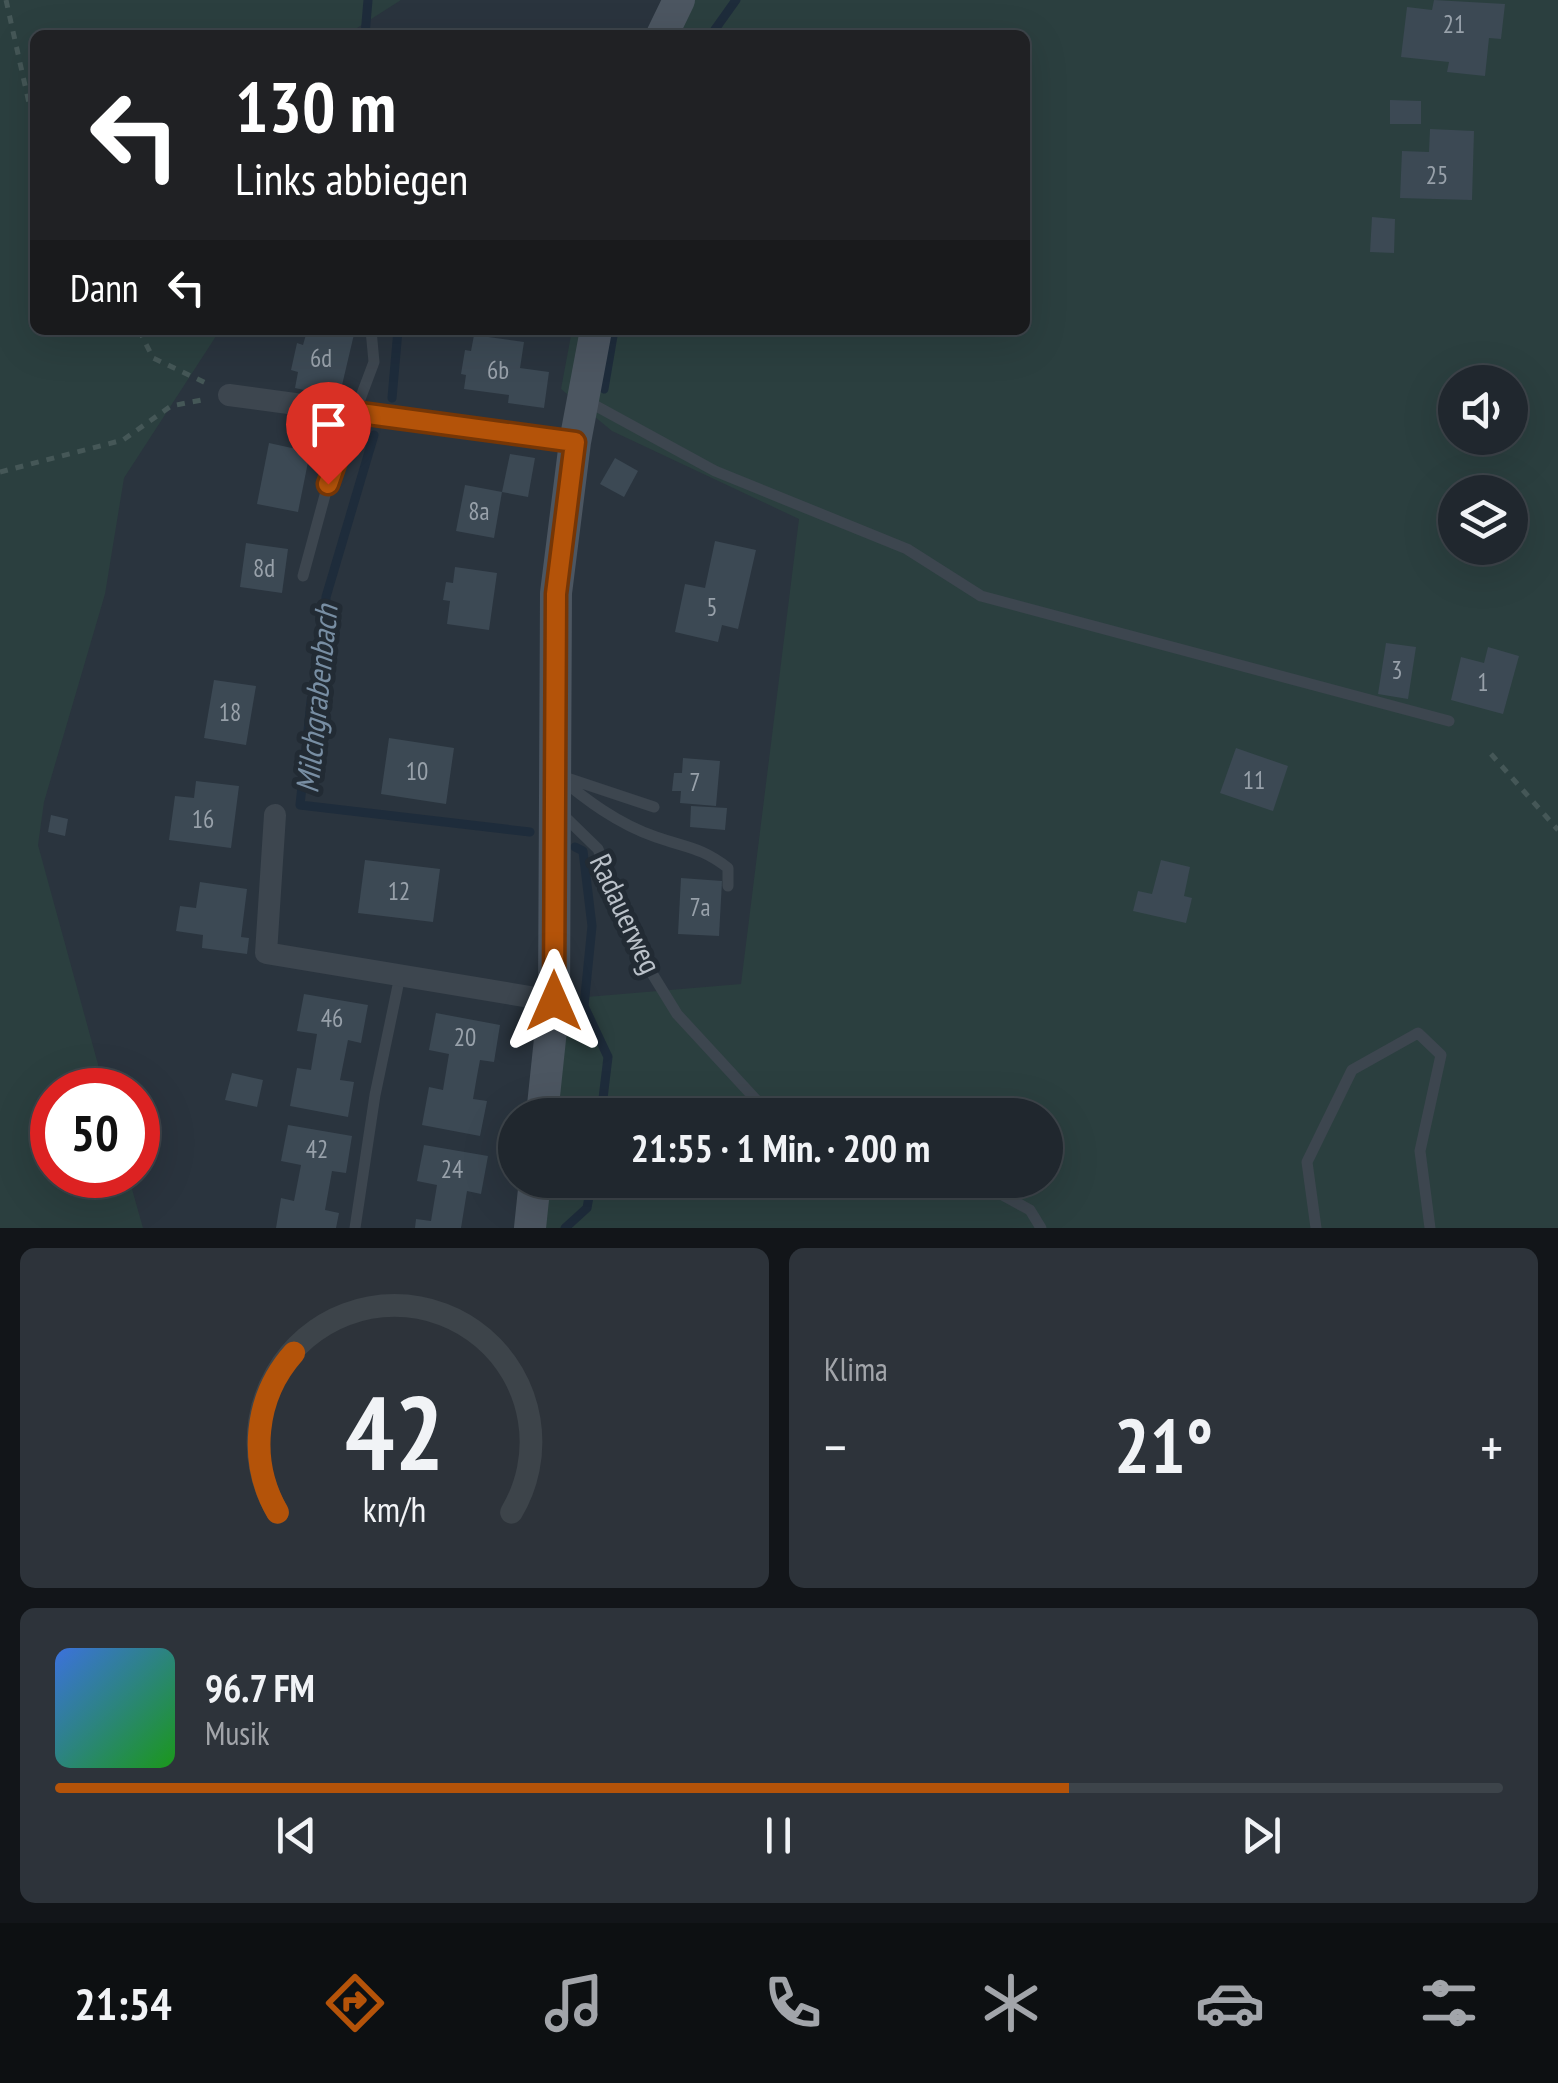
<!DOCTYPE html>
<html lang="de">
<head>
<meta charset="utf-8">
<style>
	body { margin:0; font-family:"PT Sans Narrow",sans-serif; background:#2d333a; color:#f1f3f6; height:100vh; display:flex; flex-direction:column; font-size:38px; white-space:nowrap }
	* { box-sizing:border-box; margin:0 }
	p { font-size:32px; color:#a2a5aa }
	.icon { flex:none; width:55px; height:55px; fill:none; stroke:currentColor; stroke-width:2; stroke-linecap:round; stroke-linejoin:round }
	.map { position:relative; height:1228px; overflow:hidden }
	.side { display:flex; flex-direction:column; gap:20px; padding:20px; background:#121519; flex:1 }
	.side>* { flex:none }
	.hud { position:absolute; left:30px; top:30px; width:1000px; height:305px; border-radius:15px; box-shadow:0 10px 40px #0002,0 0 0 2px #3d444a; background:#202124; color:#fff; overflow:hidden }
	.fabs { position:absolute; left:1438px; top:365px; display:grid; gap:20px }
	.fabs a { display:grid; place-items:center; width:90px; height:90px; border-radius:50%; background:#20272e; box-shadow:0 10px 40px #0002,0 0 0 2px #3d444a; font-size:50px }
	.speed { position:absolute; left:30px; top:1068px; display:flex; gap:20px; font-size:50px; font-weight:700; text-align:center }
	.speed>* { display:grid; place-content:center; width:130px; height:130px; border-radius:50%; background:#20272e; box-shadow:0 10px 40px #0002,0 0 0 2px #3d444a; line-height:1 }
	.speed .limit { border:15px solid #d22; background:#fff; color:#111 }
	.pin { position:absolute; display:grid; place-items:center; width:85px; height:85px; color:#fff; margin:-102px -42px; border-radius:50% 50% 50% 0; rotate:-45deg; box-shadow:0 0 10px #0007 }
	.pin .icon { rotate:45deg }
	.me { position:absolute; width:110px; margin:-55px; rotate:0deg; stroke-linejoin:round; filter:drop-shadow(0 0 8px #0008) }
	.turn { display:flex; align-items:center; gap:35px; height:210px; padding:0 40px; font-size:45px }
	.turn .icon { width:130px; height:130px; stroke-width:2.5 }
	.turn b { display:block; font-size:70px; line-height:85px }
	.then { display:flex; align-items:center; height:95px; padding:0 40px; background:#0003; gap:20px; font-size:38px }
	.big { font-size:75px; font-weight:700; line-height:1.1 }
	.side .tile { flex:1; display:flex; flex-direction:column; justify-content:center; gap:15px; min-width:0; padding:0 35px; border-radius:15px; background:#2d333a }
	.side .dial { align-items:center; gap:0 }
	.dial svg { height:260px; overflow:visible; fill:none; stroke:#3d444a; stroke-width:7; stroke-linecap:round; text-anchor:middle }
	.dial text { fill:#f1f3f6; stroke:none }
	.song { display:flex; align-items:center; gap:30px }
	.cover { width:120px; height:120px; border-radius:15px; background:linear-gradient(135deg,hsl(220 70% 55%),hsl(120 70% 35%)) }
	.played { height:10px; border-radius:5px; background:linear-gradient(90deg,#b45309 70%,#3d444a 70%) }
	.keys { display:flex; justify-content:space-around; direction:ltr }
	.heat { display:flex; justify-content:space-between; align-items:center; font-size:55px; direction:ltr }
	.side .tiles { flex:1; display:grid; gap:20px; grid-template-columns:1fr 1fr }
	.tile:last-child { grid-column:span 2 }
	.trip { position:absolute; left:498px; top:1098px; width:565px; height:100px; border-radius:50px; background:#20272e; box-shadow:0 10px 40px #0002,0 0 0 2px #3d444a; font-weight:700; line-height:100px; text-align:center }
	.menu { display:flex; height:160px; justify-content:space-around; align-items:center; background:#0d1012; color:#a2a5aa }
	.menu .icon { width:70px; height:70px }
	.menu .on { color:#b45309 }
	.menu b { font-size:45px; color:#f1f3f6 }
	.map>svg:first-child { display:block }
	.green { fill:#2b3f3f; fill-rule:evenodd }
	.lines { fill:none; stroke-linecap:round; stroke-linejoin:round }
	.stream { stroke:#1e2c3b; stroke-width:9 }
	.building { fill:#3c4954 }
	.path { stroke:#455757; stroke-width:5; stroke-dasharray:8 8; stroke-linecap:butt }
	.lane { stroke:#3d464f; stroke-width:11 }
	.street { stroke:#3d464f; stroke-width:22 }
	.secondary { stroke:#4c5661; stroke-width:32 }
	.route-casing { stroke:#753606; stroke-width:25 }
	.route { stroke:#b45309; stroke-width:18 }
	.labels { text-anchor:middle; stroke-width:10; stroke-linejoin:round; paint-order:stroke }
	.number-label { font-size:25px; fill:#98a1aa }
	.street-label { font-size:30px; fill:#bac1c9; stroke:#222b34 }
	.water-label { font-size:32px; font-style:italic; fill:#788ea3; stroke:#222b34 }
</style>
</head>
<body>
<div class="map">
<svg width="1558" height="1228" viewBox="0 0 1558 1228">
	<rect width="100%" height="100%" fill="#2a343e"/>
	<g class="green">
		<path d="M 0,0 L 401,0 L 346,35 L 35,35 L 35,330 L 220,330 L 124,478 L 105,594 L 44,802 L 38,845 L 105,1090 L 52,1090 L 52,1175 L 128,1175 L 143,1228 L 0,1228 Z"/>
		<path d="M 695,0 L 1558,0 L 1558,1228 L 518,1228 L 523,1180 L 1045,1180 L 1045,1115 L 529,1115 L 539,1001 L 741,984 L 799,519 L 612,431 L 561,389 L 572,330 L 1025,330 L 1025,35 L 677,35 ZM 1455,382 L 1510,382 L 1510,438 L 1455,438 ZM 1455,492 L 1510,492 L 1510,548 L 1455,548 Z"/>
	</g>
	<g class="lines">
		<g class="stream">
			<path d="M 365,35 L 368,0"/>
			<path d="M 711,35 L 736,0"/>
			<path d="M 604,389 L 614,330"/>
			<path d="M 392,398 L 398,330"/>
			<path d="M 374,435 L 326,597 L 323,659 L 311,703 L 300,805 L 530,832"/>
			<path d="M 575,847 L 583,851 L 592,926 L 584,1006 L 608,1057 L 601,1115"/>
			<path d="M 565,1228 L 587,1208 L 592,1180"/>
		</g>
	</g>
	<g class="building">
		<path d="M 1434,0 L 1505,4 L 1501,39 L 1489,38 L 1485,76 L 1447,72 L 1449,62 L 1401,57 L 1407,7 L 1432,10 Z"/>
		<path d="M 1390,100 L 1421,101 L 1421,124 L 1390,124 Z"/>
		<path d="M 1430,129 L 1474,131 L 1472,200 L 1400,198 L 1402,151 L 1429,152 Z"/>
		<path d="M 1372,217 L 1395,219 L 1394,253 L 1370,252 Z"/>
		<path d="M 326,330 L 355,330 L 339,398 L 295,388 L 298,372 L 291,370 L 297,343 L 303,345 L 307,331 L 325,335 Z"/>
		<path d="M 474,335 L 524,342 L 520,368 L 549,372 L 544,408 L 508,403 L 509,395 L 464,389 L 466,375 L 461,374 L 465,350 L 471,351 Z"/>
		<path d="M 269,443 L 310,452 L 298,512 L 257,504 Z"/>
		<path d="M 510,454 L 535,458 L 528,497 L 502,492 Z"/>
		<path d="M 615,458 L 638,471 L 624,497 L 600,484 Z"/>
		<path d="M 465,485 L 502,492 L 494,538 L 456,531 Z"/>
		<path d="M 715,541 L 756,550 L 738,629 L 722,625 L 718,642 L 675,632 L 685,584 L 705,588 Z"/>
		<path d="M 246,543 L 288,549 L 282,593 L 240,587 Z"/>
		<path d="M 455,567 L 497,573 L 489,630 L 447,624 L 450,601 L 443,600 L 446,582 L 453,583 Z"/>
		<path d="M 1386,643 L 1416,647 L 1408,699 L 1378,694 Z"/>
		<path d="M 1488,647 L 1519,656 L 1503,714 L 1451,700 L 1461,657 L 1484,663 Z"/>
		<path d="M 214,680 L 256,686 L 246,745 L 204,738 Z"/>
		<path d="M 389,738 L 454,748 L 446,804 L 381,794 Z"/>
		<path d="M 1236,748 L 1288,766 L 1273,811 L 1220,793 Z"/>
		<path d="M 683,758 L 720,761 L 716,806 L 680,803 L 681,791 L 672,791 L 674,773 L 682,773 Z"/>
		<path d="M 196,781 L 239,786 L 231,848 L 169,840 L 175,796 L 194,798 Z"/>
		<path d="M 691,806 L 727,808 L 725,830 L 690,827 Z"/>
		<path d="M 51,815 L 68,819 L 65,836 L 48,832 Z"/>
		<path d="M 365,860 L 440,869 L 433,922 L 358,913 Z"/>
		<path d="M 1161,860 L 1190,867 L 1184,896 L 1192,898 L 1186,923 L 1133,911 L 1138,891 L 1152,894 Z"/>
		<path d="M 681,878 L 722,881 L 719,936 L 678,934 Z"/>
		<path d="M 200,882 L 247,889 L 241,937 L 249,938 L 247,954 L 202,948 L 203,935 L 176,931 L 180,906 L 196,908 Z"/>
		<path d="M 304,994 L 368,1005 L 361,1043 L 348,1040 L 340,1080 L 354,1082 L 348,1117 L 290,1106 L 297,1068 L 311,1070 L 317,1034 L 297,1031 Z"/>
		<path d="M 436,1013 L 500,1025 L 494,1062 L 480,1060 L 477,1076 L 473,1099 L 487,1101 L 480,1136 L 422,1125 L 429,1087 L 443,1090 L 449,1054 L 429,1050 Z"/>
		<path d="M 232,1073 L 263,1080 L 257,1107 L 225,1100 Z"/>
		<path d="M 288,1125 L 352,1136 L 346,1173 L 332,1171 L 325,1210 L 339,1213 L 336,1228 L 276,1228 L 281,1198 L 294,1201 L 301,1165 L 281,1161 Z"/>
		<path d="M 424,1145 L 488,1156 L 481,1194 L 467,1191 L 461,1228 L 415,1228 L 416,1219 L 431,1221 L 437,1185 L 417,1181 Z"/>
	</g>
	<g class="lines">
		<g class="path">
			<path d="M 6,0 L 35,130"/>
			<path d="M 139,330 L 153,358 L 208,384"/>
			<path d="M 0,472 L 123,440 L 171,406 L 207,399"/>
			<path d="M 1491,754 L 1558,830"/>
		</g>
		<g class="lane">
			<path d="M 587,401 L 715,471 L 907,549 L 981,596 L 1449,721"/>
			<path d="M 303,576 L 328,484 L 374,362 L 371,330"/>
			<path d="M 654,807 L 555,774 C 586,800 618,824 656,837 C 687,848 701,847 728,868 L 728,886"/>
			<path d="M 562,814 L 598,849 L 637,949 L 677,1014 L 770,1115"/>
			<path d="M 975,1180 L 1030,1210 L 1041,1228"/>
			<path d="M 355,1228 L 375,1095 L 400,976"/>
			<path d="M 1316,1228 L 1307,1162 L 1352,1070 L 1418,1033 L 1441,1055 L 1420,1151 L 1430,1228"/>
		</g>
		<g class="street">
			<path d="M 229,395 L 575,442"/>
			<path d="M 275,815 L 266,953 L 554,1001"/>
		</g>
		<g class="secondary">
			<path d="M 662,35 L 679,0"/>
			<path d="M 542,1115 L 554,1001 L 556,593 L 575,442 L 596,330"/>
			<path d="M 530,1228 L 535,1180"/>
		</g>
	</g>
	<g class="lines">
		<g class="route-casing">
			<path id="route" d="M 328,484 L 353,412 L 575,442 L 556,594 L 554,1001"/>
		</g>
		<use href="#route" class="route"/>
	</g>
	<g class="labels">
		<g class="number-label">
			<text x="1454" y="33">21</text>
			<text x="1437" y="184">25</text>
			<text x="321" y="367">6d</text>
			<text x="498" y="379">6b</text>
			<text x="479" y="520">8a</text>
			<text x="264" y="577">8d</text>
			<text x="712" y="616">5</text>
			<text x="1397" y="679">3</text>
			<text x="1483" y="691">1</text>
			<text x="230" y="721">18</text>
			<text x="417" y="780">10</text>
			<text x="1254" y="789">11</text>
			<text x="695" y="791">7</text>
			<text x="203" y="828">16</text>
			<text x="399" y="900">12</text>
			<text x="700" y="916">7a</text>
			<text x="332" y="1027">46</text>
			<text x="465" y="1046">20</text>
			<text x="317" y="1158">42</text>
			<text x="452" y="1178">24</text>
		</g>
		<g class="street-label">
			<text transform="translate(625 914) rotate(65)" y="10">Radauerweg</text>
		</g>
		<g class="water-label">
			<text transform="translate(317 699) rotate(-84)" y="11">Milchgrabenbach</text>
		</g>
	</g>
</svg>
<div class="fabs">
<a><svg class="icon" aria-label="sound" viewBox="0 0 24 24"><path d="M4 9h4l5-4v14l-5-4H4zM17 9q2 3 0 6"/></svg></a>
<a><svg class="icon" aria-label="layers" viewBox="0 0 24 24"><path d="M12 4l9 5-9 5-9-5zM3 14l9 5 9-5"/></svg></a>
</div>
<div class="speed"><div class="limit">50</div></div>
<div class="pin" style="left:328px;top:484px;background:#d93025"><svg class="icon" aria-label="arrive" viewBox="0 0 24 24"><path d="M6 21V4h12l-3 4 3 4H6"/></svg></div>
<svg class="me" style="left:554px;top:1001px" viewBox="-20 -20 40 40"><path d="M0-17L14 15 0 8-14 15z" fill="#b45309" stroke="#fff" stroke-width="4"/></svg>
<div class="trip">21:55 · 1 Min. · 200 m</div>
<div class="hud">
<div class="turn"><svg class="icon" aria-label="left" viewBox="0 0 24 24"><path d="M17 20v-9H6M10 6l-5 5 5 5"/></svg><div><b>130 m</b>Links abbiegen</div></div>
<div class="then">Dann<svg class="icon" aria-label="left" viewBox="0 0 24 24"><path d="M17 20v-9H6M10 6l-5 5 5 5"/></svg></div>
</div>
</div>
<section class="side">
<div class="tiles">
<div class="tile dial"><svg viewBox="0 0 100 80">
<path d="M14 69A42 42 0 1 1 86 69"/>
<path d="M14 69A42 42 0 0 1 19 20" stroke="#b45309"/>
<text x="50" y="56" font-size="32" font-weight="700">42</text>
<text x="50" y="72" font-size="11">km/h</text>
</svg></div>
<div class="tile"><p>Klima</p>
<div class="heat"><a>−</a><b class="big">21°</b><a>+</a></div>
</div>
<div class="tile">
<div class="song"><i class="cover"></i><div><b>96.7 FM</b><p>Musik</p></div></div>
<div class="played"></div>
<div class="keys"><svg class="icon" aria-label="previous" viewBox="0 0 24 24"><path d="M18 5L8 12l10 7zM5 5v14"/></svg><svg class="icon" aria-label="pause" viewBox="0 0 24 24"><path d="M8 5v14M16 5v14"/></svg><svg class="icon" aria-label="next" viewBox="0 0 24 24"><path d="M6 5l10 7-10 7zM19 5v14"/></svg></div>
</div>
</div>
</section>
<nav class="menu">
<b>21:54</b>
<svg class="icon on" aria-label="directions" viewBox="0 0 24 24"><path d="M12 3l9 9-9 9-9-9zM9 14v-3h6M13 9l2 2-2 2"/></svg>
<svg class="icon" aria-label="music" viewBox="0 0 24 24"><path d="M9 18V5l10-2v13"/><circle cx="6" cy="18" r="3"/><circle cx="16" cy="16" r="3"/></svg>
<svg class="icon" aria-label="phone" viewBox="0 0 24 24"><path d="M5 4h4l2 5-3 2q2 4 5 5l2-3 5 2v4C11 20 4 13 5 4z"/></svg>
<svg class="icon" aria-label="climate" viewBox="0 0 24 24"><path d="M12 3v18M4 7l16 10M4 17L20 7"/></svg>
<svg class="icon" aria-label="car" viewBox="0 0 24 24"><path d="M5 17H2v-5l4-1 3-4h7l3 4 3 1v5h-3M9 17h6M6 11h13"/><circle cx="7" cy="17" r="2"/><circle cx="17" cy="17" r="2"/></svg>
<svg class="icon" aria-label="filters" viewBox="0 0 24 24"><path d="M4 7h16M4 17h16"/><circle cx="9" cy="7" r="2"/><circle cx="15" cy="17" r="2"/></svg>
</nav>
</body>
</html>
